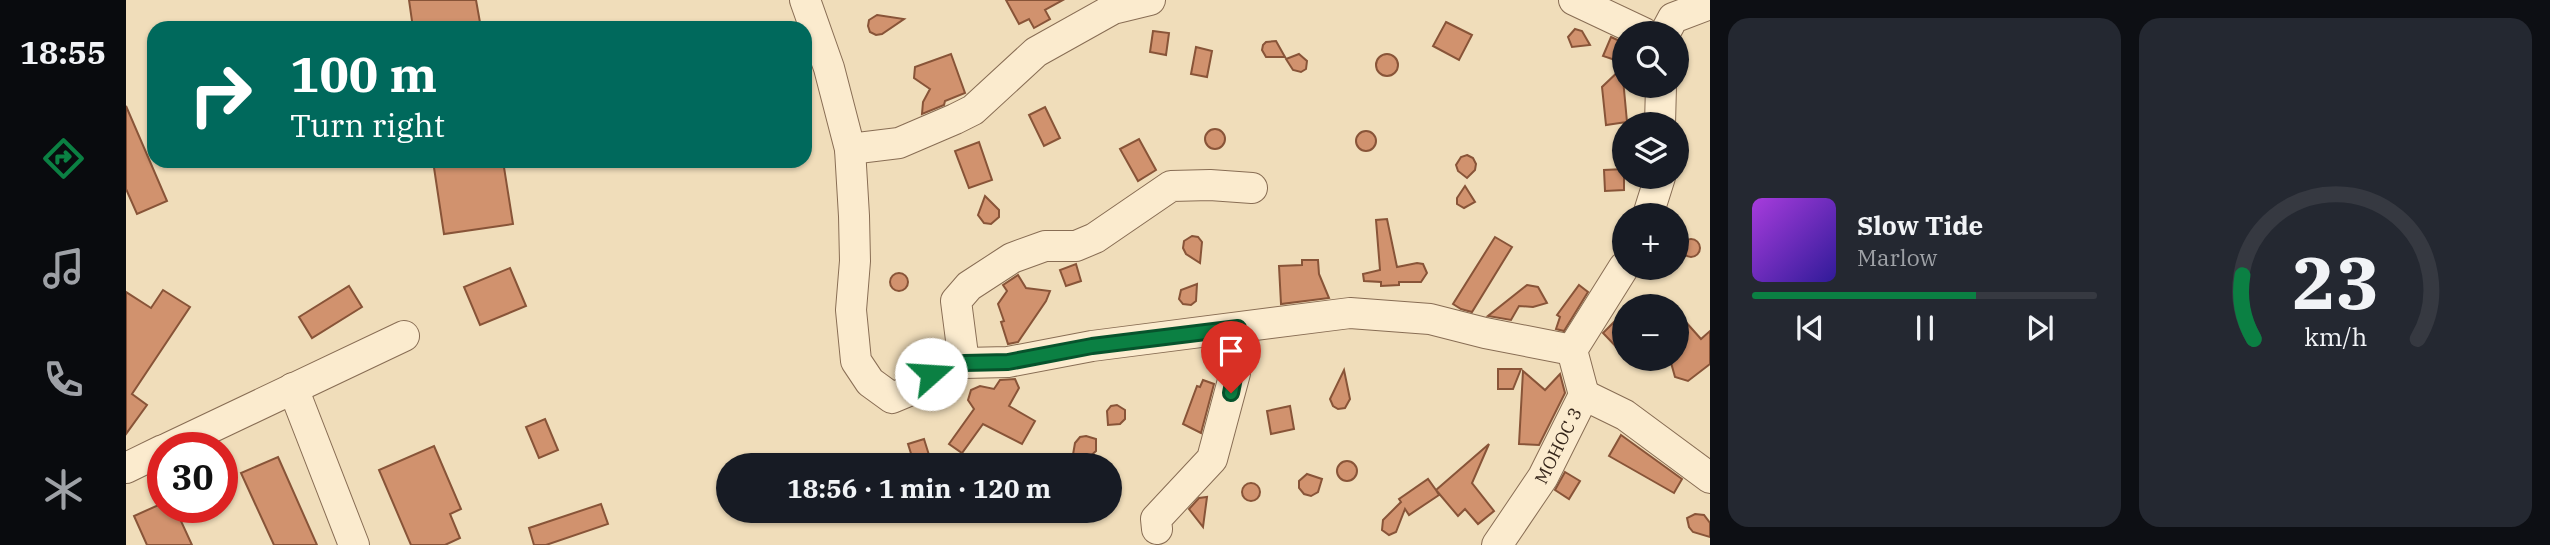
<!DOCTYPE html>
<html lang="en">
<head>
<meta charset="utf-8">
<style>
	body { margin:0; font-family:"IBM Plex Serif",serif; background:#242831; color:#f1f3f6; height:100vh; display:flex; flex-direction:column; font-size:26px; white-space:nowrap }
	* { box-sizing:border-box; margin:0 }
	p { font-size:23px; color:#9ea1a6 }
	.icon { flex:none; width:38px; height:38px; fill:none; stroke:currentColor; stroke-width:2; stroke-linecap:round; stroke-linejoin:round }
	.map { position:relative; flex:1; overflow:hidden }
	.sheet { display:flex; flex-direction:column; gap:18px; padding:18px; background:#0d0f14; width:840px }
	.sheet>* { flex:none }
	.hud { position:absolute; left:21px; top:21px; width:665px; height:147px; border-radius:21px; box-shadow:0 2px 5px #0004; background:#00695c; color:#fff; overflow:hidden }
	.fabs { position:absolute; left:1486px; top:21px; display:grid; gap:14px }
	.fabs a { display:grid; place-items:center; width:77px; height:77px; border-radius:50%; background:#171b24; box-shadow:0 2px 5px #0004; font-size:35px }
	.speed { position:absolute; left:21px; top:432px; display:flex; gap:14px; font-size:35px; font-weight:700; text-align:center }
	.speed>* { display:grid; place-content:center; width:91px; height:91px; border-radius:50%; background:#171b24; box-shadow:0 2px 5px #0004; line-height:1 }
	.speed .limit { border:10px solid #d22; background:#fff; color:#111 }
	.pin { position:absolute; display:grid; place-items:center; width:60px; height:60px; color:#fff; margin:-72px -30px; border-radius:50% 50% 50% 0; rotate:-45deg; box-shadow:0 0 7px #0007 }
	.pin .icon { rotate:45deg }
	.me { position:absolute; width:77px; margin:-38px; rotate:71deg; stroke-linejoin:round; filter:drop-shadow(0 0 5px #0008) }
	.turn { display:flex; align-items:center; gap:24px; height:147px; padding:0 28px; font-size:32px }
	.turn .icon { width:91px; height:91px; stroke-width:2.5 }
	.turn b { display:block; font-size:49px; line-height:60px }
	.sheet .widget { flex:1; display:flex; flex-direction:column; justify-content:center; gap:10px; min-width:0; padding:0 24px; border-radius:21px; background:#242831 }
	.sheet .dial { align-items:center; gap:0 }
	.dial svg { height:182px; overflow:visible; fill:none; stroke:#363941; stroke-width:7; stroke-linecap:round; text-anchor:middle }
	.dial text { fill:#f1f3f6; stroke:none }
	.song { display:flex; align-items:center; gap:21px }
	.cover { width:84px; height:84px; border-radius:10px; background:linear-gradient(135deg,hsl(280 70% 55%),hsl(250 70% 35%)) }
	.played { height:7px; border-radius:4px; background:linear-gradient(90deg,#0b8043 65%,#363941 65%) }
	.keys { display:flex; justify-content:space-around; direction:ltr }
	.sheet .tiles { flex:1; display:grid; gap:18px; grid-template-columns:repeat(2,1fr) }
	.trip { position:absolute; left:590px; top:453px; width:406px; height:70px; border-radius:35px; background:#171b24; box-shadow:0 2px 5px #0004; font-weight:700; line-height:70px; text-align:center }
	main { display:flex; flex:1; min-height:0 }
	.tabs { display:flex; flex-direction:column; width:126px; justify-content:space-around; align-items:center; background:#090b0e; color:#9ea1a6 }
	.tabs .icon { width:49px; height:49px }
	.tabs .active { color:#0b8043 }
	.tabs b { font-size:32px; color:#f1f3f6 }
	.map>svg:first-child { display:block }
	.building { fill:#d1926e; stroke:#885438; stroke-width:2 }
	.lines { fill:none; stroke-linecap:round; stroke-linejoin:round }
	.minor-casing { stroke:#886d54; stroke-width:32 }
	.minor { stroke:#fbebce; stroke-width:30 }
	.route-casing { stroke:#07532c; stroke-width:18 }
	.route { stroke:#0b8043; stroke-width:12 }
	.labels { text-anchor:middle; stroke-width:7; stroke-linejoin:round; paint-order:stroke }
	.street-label { font-size:18px; fill:#36261a; stroke:#f7e8ca }
</style>
</head>
<body>
<main>
<nav class="tabs">
<b>18:55</b>
<svg class="icon active" aria-label="directions" viewBox="0 0 24 24"><path d="M12 3l9 9-9 9-9-9zM9 14v-3h6M13 9l2 2-2 2"/></svg>
<svg class="icon" aria-label="music" viewBox="0 0 24 24"><path d="M9 18V5l10-2v13"/><circle cx="6" cy="18" r="3"/><circle cx="16" cy="16" r="3"/></svg>
<svg class="icon" aria-label="phone" viewBox="0 0 24 24"><path d="M5 4h4l2 5-3 2q2 4 5 5l2-3 5 2v4C11 20 4 13 5 4z"/></svg>
<svg class="icon" aria-label="climate" viewBox="0 0 24 24"><path d="M12 3v18M4 7l16 10M4 17L20 7"/></svg>
</nav>
<div class="map">
<svg width="1584" height="545" viewBox="0 0 1584 545">
	<rect width="100%" height="100%" fill="#f0ddba"/>
	<g class="building">
		<path d="M 283,0 L 350,0 L 355,28 L 287,28 Z"/>
		<path d="M 880,0 L 937,0 L 919,10 L 924,19 L 908,28 L 903,19 L 893,24 Z"/>
		<path d="M 751,15 L 778,19 L 756,34 L 750,35 L 744,32 L 742,26 L 743,20 Z"/>
		<path d="M 1320,22 L 1346,35 L 1333,60 L 1307,46 Z"/>
		<path d="M 1449,29 L 1456,31 L 1464,45 L 1446,47 L 1442,37 Z"/>
		<path d="M 1027,31 L 1043,33 L 1040,55 L 1024,52 Z"/>
		<path d="M 1485,37 L 1498,43 L 1498,63 L 1477,56 Z"/>
		<path d="M 1150,41 L 1159,57 L 1140,57 L 1136,50 L 1137,45 L 1140,42 Z"/>
		<path d="M 1070,47 L 1086,51 L 1081,77 L 1065,74 Z"/>
		<circle cx="1261" cy="65" r="11"/>
		<path d="M 825,54 L 839,93 L 819,101 L 818,105 L 796,114 L 797,102 L 804,89 L 788,78 L 789,67 Z"/>
		<path d="M 1173,54 L 1181,61 L 1180,69 L 1175,72 L 1167,70 L 1160,59 Z"/>
		<path d="M 1496,68 L 1501,122 L 1480,125 L 1476,87 Z"/>
		<path d="M 0,106 L 41,201 L 11,214 L 0,189 Z"/>
		<path d="M 919,107 L 934,138 L 918,146 L 903,115 Z"/>
		<circle cx="1089" cy="139" r="10"/>
		<circle cx="1240" cy="141" r="10"/>
		<path d="M 1013,139 L 1030,170 L 1012,181 L 994,149 Z"/>
		<path d="M 853,142 L 866,180 L 843,188 L 829,151 Z"/>
		<path d="M 1341,155 L 1347,158 L 1350,164 L 1349,170 L 1341,178 L 1332,171 L 1330,165 L 1335,157 Z"/>
		<path d="M 307,161 L 377,161 L 387,224 L 318,234 Z"/>
		<path d="M 1498,169 L 1498,190 L 1479,191 L 1478,170 Z"/>
		<path d="M 1339,186 L 1349,202 L 1338,208 L 1331,204 L 1331,198 Z"/>
		<path d="M 859,196 L 873,210 L 873,217 L 865,224 L 858,223 L 852,215 Z"/>
		<path d="M 1261,219 L 1271,267 L 1291,263 L 1297,264 L 1301,273 L 1295,282 L 1273,282 L 1273,285 L 1255,286 L 1255,282 L 1238,281 L 1237,274 L 1254,270 L 1250,220 Z"/>
		<path d="M 1066,236 L 1072,237 L 1076,242 L 1074,263 L 1060,254 L 1057,248 L 1058,241 Z"/>
		<path d="M 1369,237 L 1386,247 L 1346,312 L 1335,309 L 1327,304 Z"/>
		<circle cx="1565" cy="248" r="9"/>
		<path d="M 1176,260 L 1192,260 L 1193,274 L 1203,298 L 1155,304 L 1153,266 L 1176,265 Z"/>
		<path d="M 950,264 L 955,281 L 940,286 L 934,270 Z"/>
		<path d="M 384,268 L 400,306 L 354,325 L 338,287 Z"/>
		<circle cx="773" cy="282" r="9"/>
		<path d="M 892,275 L 900,288 L 924,291 L 920,301 L 892,342 L 882,344 L 875,322 L 878,321 L 872,304 L 881,291 L 877,285 Z"/>
		<path d="M 1071,284 L 1070,301 L 1065,305 L 1057,304 L 1053,299 L 1055,290 Z"/>
		<path d="M 1401,285 L 1412,287 L 1421,303 L 1407,307 L 1393,306 L 1385,320 L 1362,316 Z"/>
		<path d="M 1453,285 L 1462,292 L 1438,331 L 1430,329 L 1434,317 L 1431,315 Z"/>
		<path d="M 223,286 L 236,307 L 186,338 L 173,317 Z"/>
		<path d="M 37,290 L 64,307 L 6,394 L 21,405 L 0,434 L 0,292 L 25,308 Z"/>
		<path d="M 1550,311 L 1575,339 L 1584,331 L 1584,364 L 1562,381 L 1549,377 L 1544,359 L 1550,359 Z"/>
		<path d="M 1498,312 L 1498,355 L 1477,333 Z"/>
		<path d="M 1372,369 L 1395,369 L 1387,389 L 1372,389 Z"/>
		<path d="M 1218,370 L 1224,399 L 1219,408 L 1212,409 L 1207,406 L 1204,399 Z"/>
		<path d="M 1397,371 L 1419,390 L 1434,374 L 1439,393 L 1413,445 L 1393,444 Z"/>
		<path d="M 889,379 L 893,388 L 883,406 L 909,421 L 896,444 L 857,424 L 836,453 L 823,444 L 848,409 L 842,400 L 845,390 L 854,386 L 868,389 L 874,380 Z"/>
		<path d="M 1077,380 L 1088,384 L 1075,433 L 1057,424 L 1071,386 L 1074,387 Z"/>
		<path d="M 991,405 L 999,410 L 999,419 L 994,424 L 982,425 L 981,411 L 985,406 Z"/>
		<path d="M 1164,406 L 1168,429 L 1145,434 L 1141,411 Z"/>
		<path d="M 419,419 L 432,450 L 413,458 L 400,427 Z"/>
		<path d="M 1495,435 L 1556,479 L 1548,493 L 1483,456 Z"/>
		<path d="M 960,436 L 970,439 L 970,451 L 953,466 L 945,466 L 949,443 L 954,437 Z"/>
		<path d="M 798,439 L 803,455 L 787,460 L 782,444 Z"/>
		<path d="M 1363,444 L 1346,483 L 1368,511 L 1352,524 L 1339,509 L 1332,516 L 1310,490 L 1313,495 L 1283,515 L 1279,509 L 1270,532 L 1263,535 L 1256,530 L 1257,520 L 1275,502 L 1273,499 L 1302,479 L 1310,490 Z"/>
		<path d="M 308,446 L 335,509 L 324,514 L 334,538 L 319,545 L 285,545 L 253,470 Z"/>
		<path d="M 152,457 L 191,545 L 148,545 L 115,473 Z"/>
		<circle cx="1221" cy="471" r="10"/>
		<path d="M 1439,472 L 1454,481 L 1443,499 L 1429,490 Z"/>
		<path d="M 1181,474 L 1196,479 L 1192,492 L 1185,496 L 1178,494 L 1173,488 L 1173,481 Z"/>
		<circle cx="1125" cy="492" r="9"/>
		<path d="M 1081,497 L 1077,527 L 1063,509 L 1073,498 Z"/>
		<path d="M 37,503 L 37,508 L 49,508 L 66,545 L 21,545 L 8,516 Z"/>
		<path d="M 475,504 L 482,524 L 420,545 L 408,545 L 403,528 Z"/>
		<path d="M 1569,514 L 1578,515 L 1584,523 L 1584,537 L 1567,532 L 1563,527 L 1561,518 Z"/>
	</g>
	<g class="lines">
		<g class="minor-casing">
			<g id="minor">
				<path d="M 679,0 L 703,68 L 724,149 L 728,216 L 729,261 L 725,310 L 730,361 L 744,382 L 766,398 L 790,388 L 805,374 L 838,363 L 882,362 L 966,346 L 1224,313 L 1304,319 L 1359,333 L 1446,350"/>
				<path d="M 1448,0 L 1518,33"/>
				<path d="M 1539,33 L 1547,18 L 1584,4"/>
				<path d="M 1534,124 L 1535,86"/>
				<path d="M 724,149 L 773,143 L 829,119 L 847,110 L 910,52 L 987,9 L 1024,0"/>
				<path d="M 1522,215 L 1534,177"/>
				<path d="M 838,363 L 830,301 L 843,286 L 886,258 L 919,246 L 950,246 L 969,238 L 1045,186 L 1084,185 L 1126,188"/>
				<path d="M 167,388 L 228,545"/>
				<path d="M 1458,395 L 1499,415 L 1584,478"/>
				<path d="M 42,448 L 278,336"/>
				<path d="M 0,468 L 37,450"/>
				<path d="M 1031,529 L 1030,519 L 1086,459 L 1109,373 L 1112,328"/>
				<path id="s1" d="M 1371,545 L 1417,477 L 1458,395 L 1446,350 L 1498,267"/>
			</g>
		</g>
		<use href="#minor" class="minor"/>
	</g>
	<g class="lines">
		<g class="route-casing">
			<path id="route" d="M 805,374 L 838,363 L 882,362 L 966,346 L 1112,328 L 1109,373 L 1105,393"/>
		</g>
		<use href="#route" class="route"/>
	</g>
	<g class="labels">
		<g class="street-label">
			<text dy="6" stroke="none"><textPath href="#s1" startOffset="117">МОНОС 3</textPath></text>
		</g>
	</g>
</svg>
<div class="fabs">
<a><svg class="icon" aria-label="search" viewBox="0 0 24 24"><circle cx="10" cy="10" r="6"/><path d="M15 15l6 6"/></svg></a>
<a><svg class="icon" aria-label="layers" viewBox="0 0 24 24"><path d="M12 4l9 5-9 5-9-5zM3 14l9 5 9-5"/></svg></a>
<a>+</a>
<a>−</a>
</div>
<div class="speed"><div class="limit">30</div></div>
<div class="pin" style="left:1105px;top:393px;background:#d93025"><svg class="icon" aria-label="arrive" viewBox="0 0 24 24"><path d="M6 21V4h12l-3 4 3 4H6"/></svg></div>
<svg class="me" style="left:805px;top:374px" viewBox="-20 -20 40 40"><circle r="19" fill="#fff"/><path d="M0-13L10 11 0 6-10 11z" fill="#0b8043"/></svg>
<div class="trip">18:56 · 1 min · 120 m</div>
<div class="hud">
<div class="turn"><svg class="icon" aria-label="right" viewBox="0 0 24 24"><path d="M7 20v-9h11M14 6l5 5-5 5"/></svg><div><b>100 m</b>Turn right</div></div>
</div>
</div>
<section class="sheet">
<div class="tiles">
<div class="widget">
<div class="song"><i class="cover"></i><div><b>Slow Tide</b><p>Marlow</p></div></div>
<div class="played"></div>
<div class="keys"><svg class="icon" aria-label="previous" viewBox="0 0 24 24"><path d="M18 5L8 12l10 7zM5 5v14"/></svg><svg class="icon" aria-label="pause" viewBox="0 0 24 24"><path d="M8 5v14M16 5v14"/></svg><svg class="icon" aria-label="next" viewBox="0 0 24 24"><path d="M6 5l10 7-10 7zM19 5v14"/></svg></div>
</div>
<div class="widget dial"><svg viewBox="0 0 100 80">
<path d="M14 69A42 42 0 1 1 86 69"/>
<path d="M14 69A42 42 0 0 1 9 41" stroke="#0b8043"/>
<text x="50" y="56" font-size="32" font-weight="700">23</text>
<text x="50" y="72" font-size="11">km/h</text>
</svg></div>
</div>
</section>
</main>
</body>
</html>
